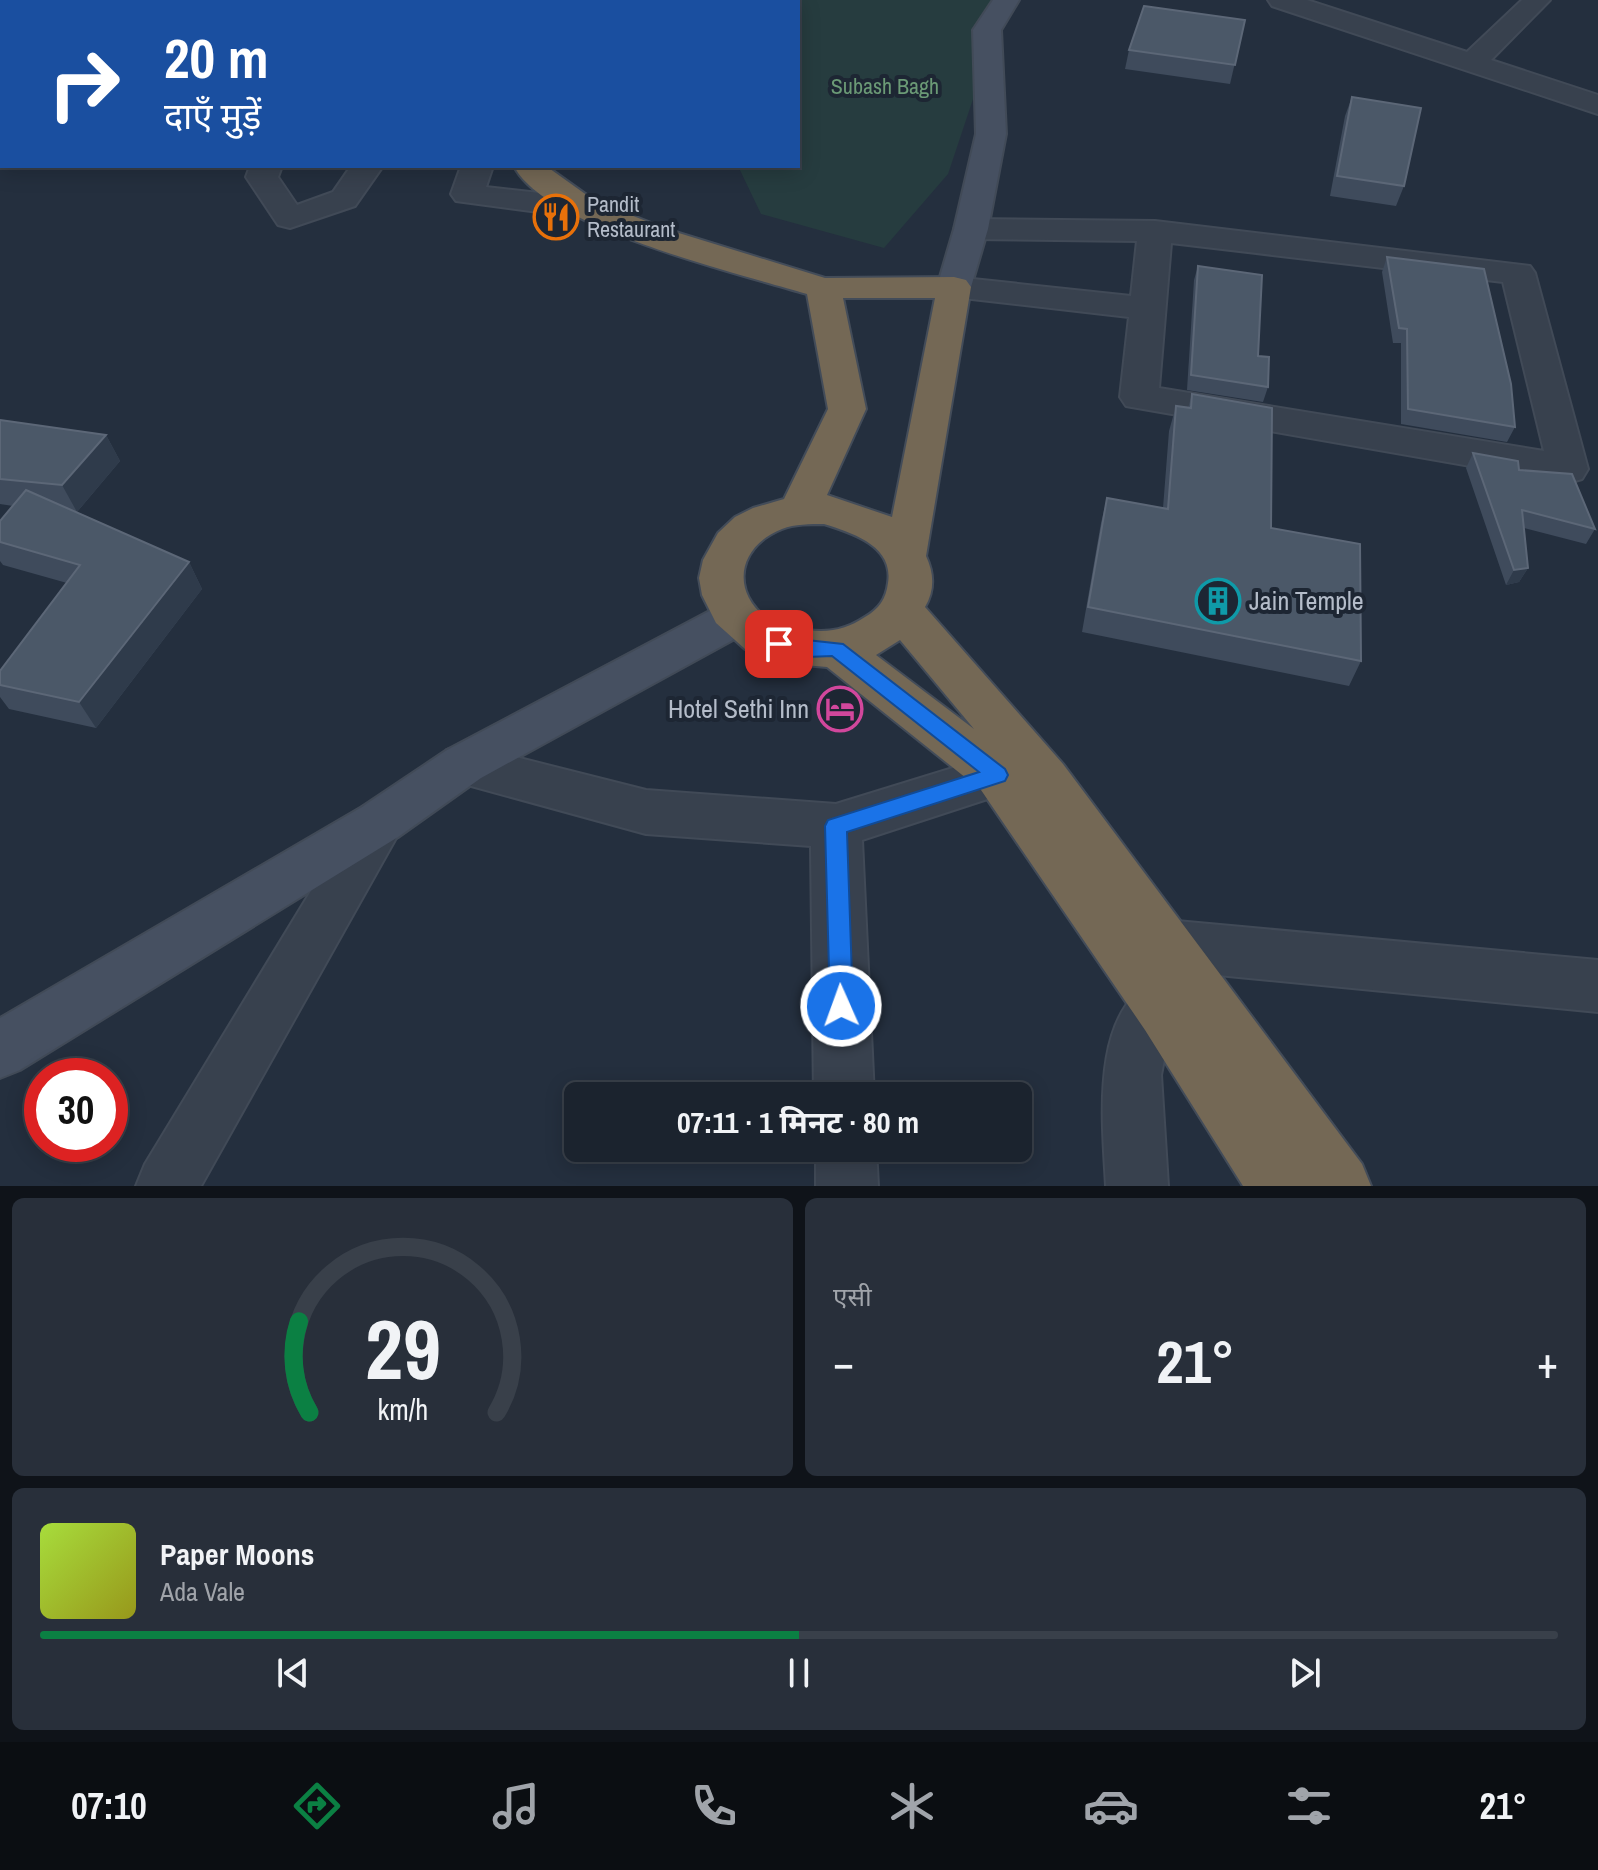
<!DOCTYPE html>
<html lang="hi">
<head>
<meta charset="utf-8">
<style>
	body { margin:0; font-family:"Archivo Narrow","Noto Sans Devanagari",sans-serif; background:#282f3a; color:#f1f3f6; height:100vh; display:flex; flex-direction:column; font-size:30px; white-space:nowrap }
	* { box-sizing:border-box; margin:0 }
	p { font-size:26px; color:#a0a4aa }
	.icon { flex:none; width:44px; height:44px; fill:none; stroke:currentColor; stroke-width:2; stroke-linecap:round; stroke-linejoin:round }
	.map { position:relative; height:1186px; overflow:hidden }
	.details { display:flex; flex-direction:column; gap:12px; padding:12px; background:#0f1319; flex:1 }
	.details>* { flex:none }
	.hud { position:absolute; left:0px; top:0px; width:800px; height:168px; box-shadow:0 4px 20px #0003,0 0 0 2px #39404a; background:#1a4fa0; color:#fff; overflow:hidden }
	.speed { position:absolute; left:24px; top:1058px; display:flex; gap:16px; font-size:40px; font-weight:700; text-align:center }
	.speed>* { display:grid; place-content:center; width:104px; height:104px; border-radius:50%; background:#1b232e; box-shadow:0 4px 20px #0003,0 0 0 2px #39404a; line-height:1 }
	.speed .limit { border:12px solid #d22; background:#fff; color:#111 }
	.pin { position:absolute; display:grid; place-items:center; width:68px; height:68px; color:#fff; margin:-34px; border-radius:16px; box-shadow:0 4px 12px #0006 }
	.me { position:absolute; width:88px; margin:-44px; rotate:358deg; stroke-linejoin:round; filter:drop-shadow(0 0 6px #0008) }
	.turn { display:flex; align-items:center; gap:28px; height:168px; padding:0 32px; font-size:36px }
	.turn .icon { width:104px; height:104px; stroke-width:2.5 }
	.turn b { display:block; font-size:56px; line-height:68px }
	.big { font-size:60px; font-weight:700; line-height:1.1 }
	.details .tile { flex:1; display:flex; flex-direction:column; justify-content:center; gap:12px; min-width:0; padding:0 28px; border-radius:12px; background:#282f3a }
	.details .dial { align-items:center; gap:0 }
	.dial svg { height:208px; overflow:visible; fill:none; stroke:#39404a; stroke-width:7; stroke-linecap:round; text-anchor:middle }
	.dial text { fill:#f1f3f6; stroke:none }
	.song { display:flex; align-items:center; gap:24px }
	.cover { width:96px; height:96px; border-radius:12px; background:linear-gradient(135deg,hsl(80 70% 55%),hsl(60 70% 35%)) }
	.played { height:8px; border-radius:4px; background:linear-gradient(90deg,#0b8043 50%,#39404a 50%) }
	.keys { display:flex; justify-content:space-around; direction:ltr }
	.heat { display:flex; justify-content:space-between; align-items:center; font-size:44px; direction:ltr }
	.details .tiles { flex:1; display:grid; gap:12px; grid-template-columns:1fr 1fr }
	.tile:last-child { grid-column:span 2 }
	.trip { position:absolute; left:564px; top:1082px; width:468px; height:80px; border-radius:12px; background:#1b232e; box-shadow:0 4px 20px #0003,0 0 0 2px #39404a; font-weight:700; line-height:80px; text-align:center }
	.tab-bar { display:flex; height:128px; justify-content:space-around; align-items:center; background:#0b0e12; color:#a0a4aa }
	.tab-bar .icon { width:56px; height:56px }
	.tab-bar .on { color:#0b8043 }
	.tab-bar b { font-size:36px; color:#f1f3f6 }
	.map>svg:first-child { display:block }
	.green { fill:#263c3f }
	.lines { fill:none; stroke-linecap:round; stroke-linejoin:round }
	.street-casing { stroke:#414a57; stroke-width:4 }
	.secondary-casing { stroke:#414a57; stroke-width:4 }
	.highway-casing { stroke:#434c59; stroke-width:4 }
	.street { fill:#38414e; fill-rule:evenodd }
	.secondary { fill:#465061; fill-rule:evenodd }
	.highway { fill:#746855; fill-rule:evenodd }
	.wall { fill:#3f4b5c }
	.shaded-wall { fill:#2f3b4b }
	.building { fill:#4b5868; stroke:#5c6777; stroke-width:2 }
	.route { fill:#1a73e8; stroke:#114b97; stroke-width:2 }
	.labels { text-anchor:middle; stroke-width:8; stroke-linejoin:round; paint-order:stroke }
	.far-park-label { font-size:22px; fill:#6b9a76; stroke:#1d2633 }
	.far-poi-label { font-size:22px; fill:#b4bcc9; stroke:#1d2633; text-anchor:start }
	.poi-label { font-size:26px; fill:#b4bcc9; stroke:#1d2633; text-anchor:start }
</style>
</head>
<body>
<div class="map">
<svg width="1598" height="1186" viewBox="0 0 1598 1186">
	<rect width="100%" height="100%" fill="#242f3e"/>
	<path class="green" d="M 695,0 L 1006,0 L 948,174 L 884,248 L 761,214 L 738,166 L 798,166 L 798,2 Z"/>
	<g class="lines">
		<g class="street-casing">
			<g id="street">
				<path d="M 392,0 L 419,0 L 391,2 Z"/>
				<path d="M 461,0 L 497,0 L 498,2 L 462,2 Z"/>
				<path d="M 1268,0 L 1307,0 L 1467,52 L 1522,0 L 1550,0 L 1491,60 L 1598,95 L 1598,114 L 1272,6 Z"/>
				<path d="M 250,166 L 282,166 L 278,177 L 297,205 L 333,192 L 351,166 L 383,166 L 355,206 L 290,228 L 278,225 L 246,177 Z"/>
				<path d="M 461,166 L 493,166 L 486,187 L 584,198 L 595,201 L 600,208 L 595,215 L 584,218 L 456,201 L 451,194 Z"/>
				<path d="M 971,219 L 1155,221 L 1530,266 L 1535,273 L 1588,469 L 1582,479 L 1568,483 L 1126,406 L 1120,397 L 1129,317 L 954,297 L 942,294 L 937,287 L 942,280 L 954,277 L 1131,296 L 1137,241 L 971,239 L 959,236 L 954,229 L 959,222 ZM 1171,243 L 1503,282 L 1544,451 L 1159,388 Z"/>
				<path d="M 464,744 L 646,790 L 836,804 L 998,754 L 1015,760 L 1023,775 L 1015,790 L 862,840 L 874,1096 L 814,1096 L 811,846 L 646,834 L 464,784 L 447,778 L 439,764 L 447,750 Z"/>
				<path d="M 380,800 L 398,807 L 405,822 L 201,1186 L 136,1186 L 145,1164 L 362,807 Z"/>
				<path d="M 1166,920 L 1598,960 L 1598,1012 L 1166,970 L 1147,963 L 1139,945 L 1147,927 Z"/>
				<path d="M 1161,977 L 1181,985 L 1189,1004 L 1166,1049 L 1161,1075 L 1168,1186 L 1106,1186 C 1103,1124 1088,1006 1161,977 Z"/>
				<path d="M 816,1148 L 876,1148 L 878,1186 L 816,1186 Z"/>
			</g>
		</g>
		<g class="secondary-casing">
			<g id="secondary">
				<path d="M 993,0 L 1019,0 L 1001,30 L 1006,134 L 988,229 L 971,287 L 966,294 L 954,297 L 942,294 L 937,287 L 954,229 L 976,134 L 973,30 Z"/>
				<path d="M 735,601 L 751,606 L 757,618 L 751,630 L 481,778 L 398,837 L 20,1070 L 0,1078 L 0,1018 L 362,807 L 447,750 L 719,606 Z"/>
			</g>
		</g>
		<g class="highway-casing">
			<path id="highway" d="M 514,166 L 546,166 L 595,201 L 669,230 L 825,278 L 954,277 L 966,280 L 971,287 L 926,556 C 934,573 935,590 925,607 L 1063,764 L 1362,1164 L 1371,1186 L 1243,1186 L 1145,1030 L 981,790 L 827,667 L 781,663 L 765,657 L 745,649 L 716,623 L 702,595 L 699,578 L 703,560 L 718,533 L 735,517 L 753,508 L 784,499 L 828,409 L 807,294 C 740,274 544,227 514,166 ZM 843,298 L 935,298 L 892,517 L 827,495 L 866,409 ZM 824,524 C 853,533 894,546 888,583 C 886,599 879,609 865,617 C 847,629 830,633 808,630 C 798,629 787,630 778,625 C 731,601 732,549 782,529 C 795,524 810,524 824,524 ZM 900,640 L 974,729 L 876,655 Z"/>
		</g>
		<use href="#street" class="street"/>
		<use href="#secondary" class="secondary"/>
		<use href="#highway" class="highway"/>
	</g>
	<g class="wall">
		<path d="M 1245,20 L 1230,84 L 1125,69 L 1129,50 Z"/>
		<path d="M 1352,97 L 1404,186 L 1396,206 L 1330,196 L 1345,116 Z"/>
		<path d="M 1387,257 L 1515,427 L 1507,442 L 1401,424 L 1401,343 L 1393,343 L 1382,272 Z"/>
		<path d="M 1198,266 L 1258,356 L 1268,387 L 1263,402 L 1187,390 L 1194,280 Z"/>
		<path d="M 1192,394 L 1271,528 L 1361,661 L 1349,686 L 1082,632 L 1101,523 L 1107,498 L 1163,508 L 1169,431 L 1176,406 L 1188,408 Z"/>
		<path d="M 0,420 L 106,435 L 120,461 L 77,512 L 189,562 L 202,589 L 96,728 L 9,709 L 0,697 L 0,671 L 67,583 L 3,565 L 0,561 L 0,521 L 13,506 L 0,504 Z"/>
		<path d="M 1473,453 L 1519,470 L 1595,529 L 1586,544 L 1524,528 L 1528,568 L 1519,582 L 1506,585 L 1466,468 Z"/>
	</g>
	<g class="shaded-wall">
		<path d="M 106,435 L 120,461 L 77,512 L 62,485 Z"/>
		<path d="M 189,562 L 202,589 L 96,728 L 79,702 Z"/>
		<path d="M 1528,568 L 1519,582 L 1506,585 L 1514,570 Z"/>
	</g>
	<g class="building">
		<path d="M 1144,6 L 1245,20 L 1235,65 L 1129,50 Z"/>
		<path d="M 1352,97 L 1421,108 L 1404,186 L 1337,176 Z"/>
		<path d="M 1387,257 L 1484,269 L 1511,384 L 1515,427 L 1408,409 L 1407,329 L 1399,328 Z"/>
		<path d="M 1198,266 L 1262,275 L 1258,356 L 1269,357 L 1268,387 L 1191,375 Z"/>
		<path d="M 1192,394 L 1272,408 L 1271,528 L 1360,544 L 1361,661 L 1088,607 L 1107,498 L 1168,509 L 1176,406 L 1191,408 Z"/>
		<path d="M 0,420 L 106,435 L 62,485 L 0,479 Z"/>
		<path d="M 1473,453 L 1518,461 L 1519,470 L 1572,474 L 1595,529 L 1522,510 L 1528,568 L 1514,570 Z"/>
		<path d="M 26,490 L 189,562 L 79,702 L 0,685 L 0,671 L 80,565 L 0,542 L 0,521 Z"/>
	</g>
	<path class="route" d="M 779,637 L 843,644 L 1005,769 L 1008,775 L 1005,781 L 847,832 L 853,1006 L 850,1014 L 841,1017 L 833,1014 L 830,1006 L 825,826 L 828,820 L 979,772 L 832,656 L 807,657 L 772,650 L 770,644 Z"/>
	<defs>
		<g id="restaurant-ring" transform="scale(2.3)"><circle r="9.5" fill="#1d2633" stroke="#e8710a" stroke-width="1.5"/><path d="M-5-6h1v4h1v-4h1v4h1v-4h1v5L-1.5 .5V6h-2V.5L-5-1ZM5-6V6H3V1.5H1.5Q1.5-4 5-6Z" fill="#e8710a"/></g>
		<g id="building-ring" transform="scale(2.3)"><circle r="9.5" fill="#1d2633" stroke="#0f9aa8" stroke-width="1.5"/><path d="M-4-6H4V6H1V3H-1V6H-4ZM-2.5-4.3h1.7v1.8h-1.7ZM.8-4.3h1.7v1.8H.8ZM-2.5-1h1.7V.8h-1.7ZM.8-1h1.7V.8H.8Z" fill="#0f9aa8"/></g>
		<g id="hotel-ring" transform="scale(2.3)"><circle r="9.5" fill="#1d2633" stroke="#d1479c" stroke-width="1.5"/><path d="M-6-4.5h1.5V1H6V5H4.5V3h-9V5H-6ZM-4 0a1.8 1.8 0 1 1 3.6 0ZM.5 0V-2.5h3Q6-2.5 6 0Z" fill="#d1479c"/></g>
	</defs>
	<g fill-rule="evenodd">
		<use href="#restaurant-ring" x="556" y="217"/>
		<use href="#building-ring" x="1218" y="601"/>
		<use href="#hotel-ring" x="840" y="709"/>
	</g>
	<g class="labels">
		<g class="far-park-label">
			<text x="885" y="94">Subash Bagh</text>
		</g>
		<g class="far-poi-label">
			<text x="587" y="212">Pandit<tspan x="587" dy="25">Restaurant</tspan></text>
		</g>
		<g class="poi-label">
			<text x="1249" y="610">Jain Temple</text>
			<text x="809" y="718" text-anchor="end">Hotel Sethi Inn</text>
		</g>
	</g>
</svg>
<div class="speed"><div class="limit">30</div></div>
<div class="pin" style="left:779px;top:644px;background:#d93025"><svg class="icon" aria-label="arrive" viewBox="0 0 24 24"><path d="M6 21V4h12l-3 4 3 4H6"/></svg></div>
<svg class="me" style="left:841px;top:1006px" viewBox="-20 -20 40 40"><circle r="17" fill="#1a73e8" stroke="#fff" stroke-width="3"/><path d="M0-11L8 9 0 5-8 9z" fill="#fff"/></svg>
<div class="trip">07:11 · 1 मिनट · 80 m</div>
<div class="hud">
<div class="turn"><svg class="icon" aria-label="right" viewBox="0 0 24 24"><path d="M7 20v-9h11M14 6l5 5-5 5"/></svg><div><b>20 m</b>दाएँ मुड़ें</div></div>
</div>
</div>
<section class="details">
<div class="tiles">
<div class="tile dial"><svg viewBox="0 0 100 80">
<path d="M14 69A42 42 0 1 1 86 69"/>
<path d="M14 69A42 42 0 0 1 10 34" stroke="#0b8043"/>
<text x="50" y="56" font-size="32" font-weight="700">29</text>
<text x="50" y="72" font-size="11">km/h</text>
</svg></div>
<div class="tile"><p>एसी</p>
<div class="heat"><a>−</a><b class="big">21°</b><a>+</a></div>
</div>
<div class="tile">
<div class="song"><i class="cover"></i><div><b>Paper Moons</b><p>Ada Vale</p></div></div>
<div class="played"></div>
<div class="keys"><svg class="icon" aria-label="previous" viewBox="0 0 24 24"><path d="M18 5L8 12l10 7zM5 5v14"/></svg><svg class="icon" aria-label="pause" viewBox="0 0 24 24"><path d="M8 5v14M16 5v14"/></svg><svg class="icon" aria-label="next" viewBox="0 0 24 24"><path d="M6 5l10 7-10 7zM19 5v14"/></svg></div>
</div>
</div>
</section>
<nav class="tab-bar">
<b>07:10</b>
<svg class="icon on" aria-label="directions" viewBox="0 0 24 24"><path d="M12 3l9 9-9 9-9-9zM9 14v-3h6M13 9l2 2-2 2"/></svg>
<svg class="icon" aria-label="music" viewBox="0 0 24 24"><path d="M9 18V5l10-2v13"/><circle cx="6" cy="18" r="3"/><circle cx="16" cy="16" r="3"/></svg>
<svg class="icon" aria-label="phone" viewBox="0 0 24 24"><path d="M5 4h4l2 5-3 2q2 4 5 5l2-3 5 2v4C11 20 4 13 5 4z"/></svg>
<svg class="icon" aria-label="climate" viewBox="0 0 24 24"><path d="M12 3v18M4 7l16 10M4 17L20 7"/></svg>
<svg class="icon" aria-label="car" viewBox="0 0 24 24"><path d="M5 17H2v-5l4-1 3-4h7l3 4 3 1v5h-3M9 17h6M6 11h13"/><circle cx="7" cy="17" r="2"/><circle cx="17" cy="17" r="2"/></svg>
<svg class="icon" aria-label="filters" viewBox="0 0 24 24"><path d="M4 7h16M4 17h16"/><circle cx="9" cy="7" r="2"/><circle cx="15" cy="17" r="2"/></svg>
<b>21°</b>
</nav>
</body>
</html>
